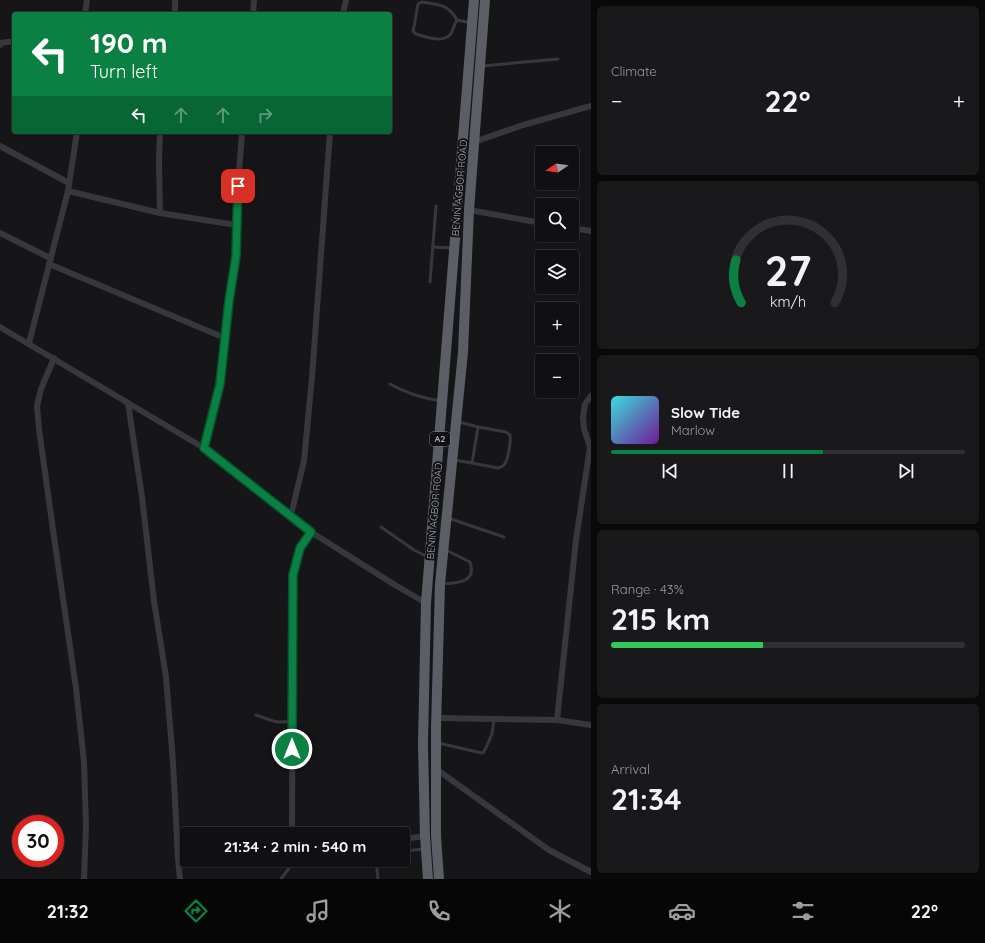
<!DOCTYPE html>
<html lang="en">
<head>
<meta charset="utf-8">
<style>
	body { margin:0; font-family:Quicksand,sans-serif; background:#19191b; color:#f1f3f6; height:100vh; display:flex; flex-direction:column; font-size:15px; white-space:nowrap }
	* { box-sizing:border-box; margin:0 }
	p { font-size:13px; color:#9c9d9f }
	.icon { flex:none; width:22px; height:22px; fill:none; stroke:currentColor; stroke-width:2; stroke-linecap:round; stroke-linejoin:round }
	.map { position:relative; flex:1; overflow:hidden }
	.sheet { display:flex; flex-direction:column; gap:6px; padding:6px; background:#09090a; width:394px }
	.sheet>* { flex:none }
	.hud { position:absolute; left:12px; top:12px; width:380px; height:122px; border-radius:4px; box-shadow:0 1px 3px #0004,0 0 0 1px #303032; background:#0b8043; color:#fff; overflow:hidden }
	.needle { width:26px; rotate:257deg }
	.fabs { position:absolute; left:535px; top:146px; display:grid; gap:8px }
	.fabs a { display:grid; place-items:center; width:44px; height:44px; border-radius:4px; background:#101012; box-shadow:0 1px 3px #0004,0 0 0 1px #303032; font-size:20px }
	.speed { position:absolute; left:12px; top:815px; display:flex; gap:8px; font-size:20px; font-weight:700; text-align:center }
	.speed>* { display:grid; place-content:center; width:52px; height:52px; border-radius:50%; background:#101012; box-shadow:0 1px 3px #0004,0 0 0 1px #303032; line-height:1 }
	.speed .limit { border:6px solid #d22; background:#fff; color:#111 }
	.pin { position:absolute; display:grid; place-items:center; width:34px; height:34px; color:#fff; margin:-17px; border-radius:8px; box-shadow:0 2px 6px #0006 }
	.me { position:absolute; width:44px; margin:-22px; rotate:0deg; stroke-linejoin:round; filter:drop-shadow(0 0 3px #0008) }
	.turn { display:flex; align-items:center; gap:14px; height:84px; padding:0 12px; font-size:18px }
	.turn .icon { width:52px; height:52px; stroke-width:2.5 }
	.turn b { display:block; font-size:28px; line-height:34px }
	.lanes { display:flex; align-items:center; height:38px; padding:0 12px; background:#0003; justify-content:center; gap:20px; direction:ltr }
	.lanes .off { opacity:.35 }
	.big { font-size:30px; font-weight:700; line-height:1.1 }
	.sheet .card { flex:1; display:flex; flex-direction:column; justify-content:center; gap:6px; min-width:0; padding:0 14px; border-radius:6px; background:#19191b }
	.sheet .dial { align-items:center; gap:0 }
	.dial svg { height:104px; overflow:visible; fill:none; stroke:#303032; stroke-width:7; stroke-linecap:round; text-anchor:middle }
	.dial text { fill:#f1f3f6; stroke:none }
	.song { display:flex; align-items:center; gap:12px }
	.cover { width:48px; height:48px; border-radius:6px; background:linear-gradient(135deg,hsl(180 70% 55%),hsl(280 70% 35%)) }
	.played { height:4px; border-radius:2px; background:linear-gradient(90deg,#0b8043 60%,#303032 60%) }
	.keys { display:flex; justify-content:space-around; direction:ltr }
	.heat { display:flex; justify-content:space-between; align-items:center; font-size:22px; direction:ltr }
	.charge { height:6px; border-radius:3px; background:linear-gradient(90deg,#34c759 43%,#303032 0) }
	.trip { position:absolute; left:180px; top:827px; width:230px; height:40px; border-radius:4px; background:#101012; box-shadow:0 1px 3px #0004,0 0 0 1px #303032; font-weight:700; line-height:40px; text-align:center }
	.menu { display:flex; height:64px; justify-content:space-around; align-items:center; background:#060607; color:#9c9d9f }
	.menu .icon { width:28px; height:28px }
	.menu .selected { color:#0b8043 }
	.menu b { font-size:18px; color:#f1f3f6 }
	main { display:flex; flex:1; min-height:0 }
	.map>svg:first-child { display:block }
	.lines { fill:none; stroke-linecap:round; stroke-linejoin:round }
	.service { stroke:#37383d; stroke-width:3 }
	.minor { stroke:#37383d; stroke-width:6 }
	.trunk { stroke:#5b5e65; stroke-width:10 }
	.route-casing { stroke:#07532c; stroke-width:10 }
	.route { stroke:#0b8043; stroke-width:7 }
	.labels { text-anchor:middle; stroke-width:4; stroke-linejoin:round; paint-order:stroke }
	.shield { fill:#111113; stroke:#7b7e86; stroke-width:1 }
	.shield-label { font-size:9px; font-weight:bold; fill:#a8adb8 }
	.street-label { font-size:10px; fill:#a8adb8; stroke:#111113 }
</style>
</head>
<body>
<main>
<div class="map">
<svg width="591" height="879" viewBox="0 0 591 879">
	<rect width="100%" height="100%" fill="#161618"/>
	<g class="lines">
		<g class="service">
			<path d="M 422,2 C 439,5 448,4 457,20 C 454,25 453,31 450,35 C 441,43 426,37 416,34 L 413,31 L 414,27 L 418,4 Z"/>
			<path d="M 457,20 L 471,23"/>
			<path d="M 482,66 L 558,59"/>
			<path d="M 433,247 L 452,248"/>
			<path d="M 430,282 L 436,206"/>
			<path d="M 390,384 C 407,394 422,398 441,401"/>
			<path d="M 454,460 L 472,463 L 478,427 L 459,422"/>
			<path d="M 472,463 L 498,468 C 501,467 502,467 504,465 C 508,461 511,441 510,435 L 506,432 L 478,427"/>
			<path d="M 448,518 L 504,537"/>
			<path d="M 381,527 L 414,550 L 428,557"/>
			<path d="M 442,584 C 457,583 477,583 470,562 L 446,550"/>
			<path d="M 256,715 C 271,720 275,724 292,721"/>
			<path d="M 438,743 L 482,753 L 484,752 L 492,734 L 494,719"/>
			<path d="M 403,851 L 424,849"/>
			<path d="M 376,860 L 378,879"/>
			<path d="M 281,879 L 290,867 L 290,860"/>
		</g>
		<g class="minor">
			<path d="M 85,14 L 87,0"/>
			<path d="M 175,14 L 175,0"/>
			<path d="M 253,14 L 254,0"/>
			<path d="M 343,14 L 346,0"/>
			<path d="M 0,45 L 1,43 L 14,41"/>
			<path d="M 160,132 L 159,162 L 160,213"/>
			<path d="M 474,142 L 523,125 L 591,106"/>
			<path d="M 0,146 L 69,183"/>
			<path d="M 68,191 L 160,213 L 236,225"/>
			<path d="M 469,210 L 542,223"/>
			<path d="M 572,228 L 591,231"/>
			<path d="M 0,233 L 50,258"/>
			<path d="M 49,264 L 225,338"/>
			<path d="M 0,327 L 204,448 L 311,532 L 395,585 L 426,603"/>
			<path d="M 29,343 L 68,191 L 77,132"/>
			<path d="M 54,358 L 41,389 L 37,406 L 39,429 L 54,537 L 76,688 L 84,762 L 86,826 L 84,879"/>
			<path d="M 128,403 L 142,497 L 154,601 L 166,677 L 173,762 L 178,859 L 180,879"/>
			<path d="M 204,448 L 220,384 L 229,301 L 236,256 L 237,199 L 242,132"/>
			<path d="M 291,515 L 304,461 L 312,377 L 330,132"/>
			<path d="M 436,718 L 557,720 L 591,725"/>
			<path d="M 557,720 L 576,540 L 590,447 L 584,429 L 583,417 L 585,404 L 591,396"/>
			<path d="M 436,769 L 549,850 L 591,872"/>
			<path d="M 292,834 L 293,575 L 300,548 L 311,532"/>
			<path d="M 403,839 L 425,836"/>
			<path d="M 178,859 L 187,858"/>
		</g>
		<g class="trunk">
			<path d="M 428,879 L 425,836 L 423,744 L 426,603 L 474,0"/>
			<path d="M 439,879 L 436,836 L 436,727 L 440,584 L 463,352 L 469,210 L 485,0"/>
		</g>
	</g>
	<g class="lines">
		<g class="route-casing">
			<path id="route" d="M 238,186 L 236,256 L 229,301 L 220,384 L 204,448 L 311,532 L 300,548 L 293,575 L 292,749"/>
		</g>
		<use href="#route" class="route"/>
	</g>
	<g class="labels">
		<rect class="shield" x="430" y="432" width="20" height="14" rx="3"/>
		<g class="shield-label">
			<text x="440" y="442">A2</text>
		</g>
		<g class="street-label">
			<text transform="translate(459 188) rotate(-85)" y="4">BENIN AGBOR ROAD</text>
			<text transform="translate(434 511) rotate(-85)" y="4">BENIN AGBOR ROAD</text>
		</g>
	</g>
</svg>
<div class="fabs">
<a><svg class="needle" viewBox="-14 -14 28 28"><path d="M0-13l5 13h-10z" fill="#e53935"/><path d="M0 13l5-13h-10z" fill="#9c9d9f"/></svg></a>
<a><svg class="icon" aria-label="search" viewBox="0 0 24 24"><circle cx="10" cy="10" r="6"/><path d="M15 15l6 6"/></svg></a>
<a><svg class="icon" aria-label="layers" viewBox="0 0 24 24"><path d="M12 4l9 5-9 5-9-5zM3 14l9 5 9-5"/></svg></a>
<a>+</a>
<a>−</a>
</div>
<div class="speed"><div class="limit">30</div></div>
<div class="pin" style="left:238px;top:186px;background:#d93025"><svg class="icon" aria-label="arrive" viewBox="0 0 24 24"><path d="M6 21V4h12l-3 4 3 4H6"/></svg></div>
<svg class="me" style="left:292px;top:749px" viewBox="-20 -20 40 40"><circle r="17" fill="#0b8043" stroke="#fff" stroke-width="3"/><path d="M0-11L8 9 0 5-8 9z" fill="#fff"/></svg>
<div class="trip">21:34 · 2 min · 540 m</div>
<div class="hud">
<div class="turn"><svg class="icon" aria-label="left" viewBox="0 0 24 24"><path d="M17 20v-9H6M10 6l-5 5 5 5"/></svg><div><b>190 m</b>Turn left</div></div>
<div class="lanes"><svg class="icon" aria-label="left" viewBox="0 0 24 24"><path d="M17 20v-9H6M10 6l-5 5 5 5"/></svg><svg class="icon off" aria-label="ahead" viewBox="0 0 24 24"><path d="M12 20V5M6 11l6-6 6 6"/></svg><svg class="icon off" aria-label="ahead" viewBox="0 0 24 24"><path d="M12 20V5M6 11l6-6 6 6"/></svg><svg class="icon off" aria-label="right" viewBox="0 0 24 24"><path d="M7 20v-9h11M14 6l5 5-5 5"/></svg></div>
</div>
</div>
<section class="sheet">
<div class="card"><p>Climate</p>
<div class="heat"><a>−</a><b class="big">22°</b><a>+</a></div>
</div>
<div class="card dial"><svg viewBox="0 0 100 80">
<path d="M14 69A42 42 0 1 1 86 69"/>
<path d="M14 69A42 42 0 0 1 10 36" stroke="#0b8043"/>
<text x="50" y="56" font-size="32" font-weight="700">27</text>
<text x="50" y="72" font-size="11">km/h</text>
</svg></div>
<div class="card">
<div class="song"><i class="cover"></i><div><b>Slow Tide</b><p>Marlow</p></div></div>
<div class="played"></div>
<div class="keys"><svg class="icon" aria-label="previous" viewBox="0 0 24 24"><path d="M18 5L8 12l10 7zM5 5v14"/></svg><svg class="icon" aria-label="pause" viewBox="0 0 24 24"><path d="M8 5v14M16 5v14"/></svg><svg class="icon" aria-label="next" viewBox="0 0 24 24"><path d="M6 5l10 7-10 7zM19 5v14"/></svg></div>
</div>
<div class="card"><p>Range · 43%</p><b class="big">215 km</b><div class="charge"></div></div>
<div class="card"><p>Arrival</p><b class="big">21:34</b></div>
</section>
</main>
<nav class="menu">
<b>21:32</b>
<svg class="icon selected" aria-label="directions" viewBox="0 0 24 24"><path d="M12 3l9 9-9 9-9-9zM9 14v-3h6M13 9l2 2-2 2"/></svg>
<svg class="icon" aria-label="music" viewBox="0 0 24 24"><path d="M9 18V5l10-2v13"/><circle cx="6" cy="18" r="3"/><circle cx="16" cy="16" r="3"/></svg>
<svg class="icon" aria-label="phone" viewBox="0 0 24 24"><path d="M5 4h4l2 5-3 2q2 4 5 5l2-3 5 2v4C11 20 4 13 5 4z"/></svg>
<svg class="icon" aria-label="climate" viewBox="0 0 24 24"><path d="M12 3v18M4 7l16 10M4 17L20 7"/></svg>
<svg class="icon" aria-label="car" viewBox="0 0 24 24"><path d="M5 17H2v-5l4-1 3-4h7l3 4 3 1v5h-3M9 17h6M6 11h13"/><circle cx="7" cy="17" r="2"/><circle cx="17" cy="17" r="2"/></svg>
<svg class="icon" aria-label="filters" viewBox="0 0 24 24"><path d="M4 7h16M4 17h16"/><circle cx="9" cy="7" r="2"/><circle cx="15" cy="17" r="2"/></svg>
<b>22°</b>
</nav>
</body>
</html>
